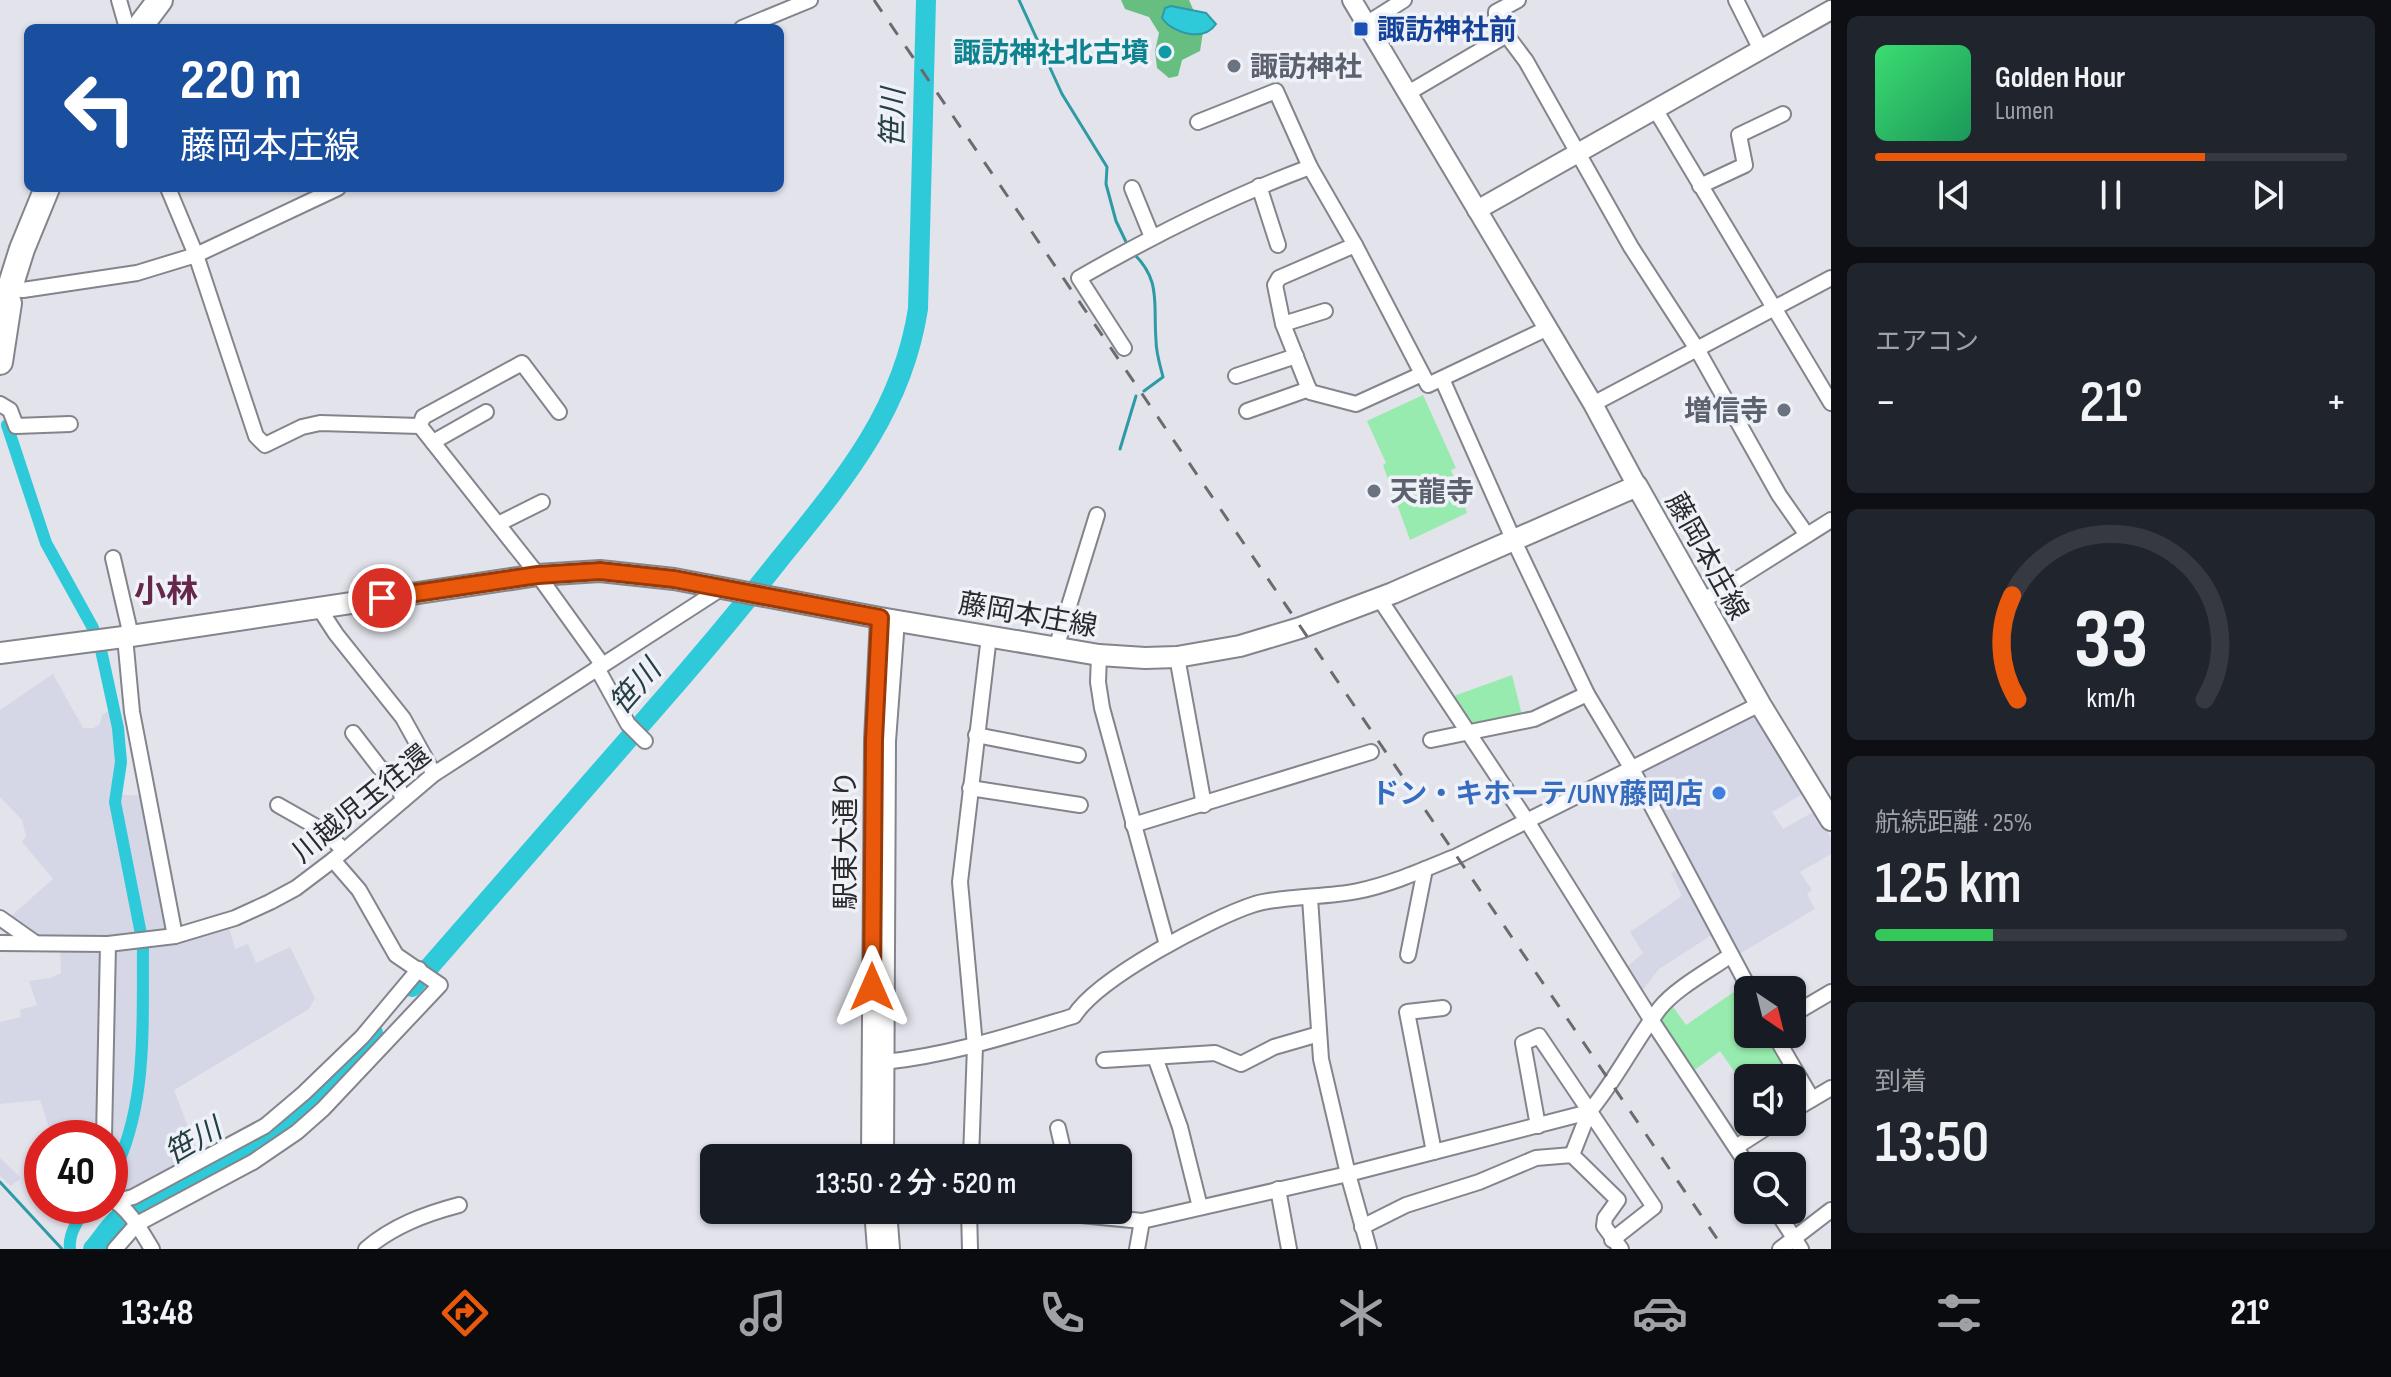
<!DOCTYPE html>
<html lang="ja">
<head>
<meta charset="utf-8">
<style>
	body { margin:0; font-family:"Sofia Sans Condensed","Noto Sans JP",sans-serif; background:#20242c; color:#f1f3f6; height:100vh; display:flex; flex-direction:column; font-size:30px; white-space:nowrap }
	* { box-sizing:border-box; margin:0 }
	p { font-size:26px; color:#9ea1a6 }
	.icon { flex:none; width:44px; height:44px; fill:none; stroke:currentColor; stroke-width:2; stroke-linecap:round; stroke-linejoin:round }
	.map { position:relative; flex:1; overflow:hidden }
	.sheet { display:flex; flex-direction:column; gap:16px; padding:16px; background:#0d0f14; width:560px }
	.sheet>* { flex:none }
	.guide { position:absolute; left:24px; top:24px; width:760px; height:168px; border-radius:12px; box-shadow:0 2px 6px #0004; background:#1a4fa0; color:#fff; overflow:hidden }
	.needle { width:52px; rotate:145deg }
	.fabs { position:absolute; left:1734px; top:976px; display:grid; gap:16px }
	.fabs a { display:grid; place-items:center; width:72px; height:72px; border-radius:12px; background:#171b24; box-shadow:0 2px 6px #0004; font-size:40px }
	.speed { position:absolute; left:24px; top:1120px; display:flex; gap:16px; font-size:40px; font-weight:700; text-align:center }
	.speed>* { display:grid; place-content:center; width:104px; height:104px; border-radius:50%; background:#171b24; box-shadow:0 2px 6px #0004; line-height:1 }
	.speed .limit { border:12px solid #d22; background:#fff; color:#111 }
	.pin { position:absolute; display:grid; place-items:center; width:68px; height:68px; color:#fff; margin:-34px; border:4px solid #fff; border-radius:50%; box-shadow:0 2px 8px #0007 }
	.me { position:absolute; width:88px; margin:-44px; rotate:0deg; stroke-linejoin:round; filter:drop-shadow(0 0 6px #0008) }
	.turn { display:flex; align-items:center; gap:28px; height:168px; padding:0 24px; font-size:36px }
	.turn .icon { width:104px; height:104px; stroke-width:2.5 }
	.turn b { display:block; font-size:56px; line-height:68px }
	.big { font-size:60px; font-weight:600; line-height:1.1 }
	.sheet .tile { flex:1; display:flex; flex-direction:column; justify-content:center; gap:12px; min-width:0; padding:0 28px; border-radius:12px; background:#20242c }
	.sheet .dial { align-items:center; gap:0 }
	.dial svg { height:208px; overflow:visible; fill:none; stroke:#363941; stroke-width:7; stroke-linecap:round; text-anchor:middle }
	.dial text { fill:#f1f3f6; stroke:none }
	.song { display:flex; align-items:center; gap:24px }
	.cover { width:96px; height:96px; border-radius:12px; background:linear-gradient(135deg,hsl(140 70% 55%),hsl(150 70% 35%)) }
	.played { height:8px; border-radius:4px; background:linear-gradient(90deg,#ea580c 70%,#363941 70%) }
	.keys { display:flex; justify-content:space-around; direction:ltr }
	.heat { display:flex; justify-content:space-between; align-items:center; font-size:44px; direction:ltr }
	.charge { height:12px; border-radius:6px; background:linear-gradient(90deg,#34c759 25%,#363941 0) }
	.trip { position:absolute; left:700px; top:1144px; width:432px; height:80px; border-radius:12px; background:#171b24; box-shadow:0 2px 6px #0004; font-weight:600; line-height:80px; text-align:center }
	.tab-bar { display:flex; height:128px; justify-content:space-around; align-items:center; background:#090b0e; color:#9ea1a6 }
	.tab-bar .icon { width:56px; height:56px }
	.tab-bar .active { color:#ea580c }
	.tab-bar b { font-size:36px; color:#f1f3f6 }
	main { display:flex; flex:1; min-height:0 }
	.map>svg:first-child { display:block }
	.built { fill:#d5d7e6 }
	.green { fill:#98ebae }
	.forest { fill:#67be81 }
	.water { fill:#2fcad9; stroke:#2e9aa5; stroke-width:2 }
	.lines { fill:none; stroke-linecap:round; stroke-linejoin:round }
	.stream { stroke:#2e9aa5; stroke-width:3 }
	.canal { stroke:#2fcad9; stroke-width:12 }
	.river { stroke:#2fcad9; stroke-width:20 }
	.street-casing { stroke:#83858c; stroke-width:18 }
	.secondary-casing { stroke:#83858c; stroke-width:22 }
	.primary-casing { stroke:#83858c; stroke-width:24 }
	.highway-casing { stroke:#83858c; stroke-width:28 }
	.street { stroke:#fff; stroke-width:14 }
	.secondary { stroke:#fff; stroke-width:18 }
	.primary { stroke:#fff; stroke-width:20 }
	.highway { stroke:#fff; stroke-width:24 }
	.rail { stroke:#6a6a6f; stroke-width:3; stroke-dasharray:14 14; stroke-linecap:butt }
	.route-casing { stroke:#983908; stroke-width:20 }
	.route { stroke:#ea580c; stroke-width:14 }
	.transit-dot { fill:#1a4fb4; stroke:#eff1f9; stroke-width:3 }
	.culture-dot { fill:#0f9aa8; stroke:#eff1f9; stroke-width:3 }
	.worship-dot { fill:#6b7280; stroke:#eff1f9; stroke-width:3 }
	.shop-dot { fill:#3f7fe0; stroke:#eff1f9; stroke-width:3 }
	.labels { text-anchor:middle; stroke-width:7; stroke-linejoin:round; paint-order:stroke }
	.transit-label { font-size:28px; font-weight:bold; fill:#164399; stroke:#eff1f9; text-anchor:start }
	.culture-label { font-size:28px; font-weight:bold; fill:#0d838f; stroke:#eff1f9; text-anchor:end }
	.worship-label { font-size:28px; font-weight:bold; fill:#5b616d; stroke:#eff1f9; text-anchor:start }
	.street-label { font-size:28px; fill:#2a2a2d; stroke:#eff1f9 }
	.shop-label { font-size:28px; font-weight:bold; fill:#366cbe; stroke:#eff1f9; text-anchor:end }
	.water-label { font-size:30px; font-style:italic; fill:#263f41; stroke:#eff1f9 }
	.quarter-label { font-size:32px; font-weight:bold; fill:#65274a; stroke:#eff1f9 }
</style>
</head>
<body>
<main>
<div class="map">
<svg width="1831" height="1249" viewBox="0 0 1831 1249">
	<rect width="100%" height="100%" fill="#e2e3eb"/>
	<g class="built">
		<path d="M 53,674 L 83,728 L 94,728 L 100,724 L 102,715 L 112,709 L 118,761 L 113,804 L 137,935 L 75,939 L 31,937 L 9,918 L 53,879 L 22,842 L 26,836 L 22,820 L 0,797 L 0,710 Z"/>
		<path d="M 1757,711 L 1804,793 L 1772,812 L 1783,829 L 1815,811 L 1831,838 L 1831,854 L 1800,872 L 1812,890 L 1807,894 L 1815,909 L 1736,956 L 1721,929 L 1659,969 L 1641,992 L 1626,968 L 1643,953 L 1630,932 L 1682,896 L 1671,873 L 1687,865 L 1636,772 Z"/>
		<path d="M 119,795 L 145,795 L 168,925 L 162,933 L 142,935 L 117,801 Z"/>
		<path d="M 228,923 L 235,949 L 248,944 L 256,963 L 290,947 L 315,998 L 309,1009 L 174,1090 L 199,1156 L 140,1189 L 118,1195 L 111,1192 L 110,1183 L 119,1167 L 129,1134 L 143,1078 L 144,944 Z"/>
		<path d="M 140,946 L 139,1077 L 117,1162 L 110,1172 L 114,955 L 120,948 Z"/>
		<path d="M 60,947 L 99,951 L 101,954 L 96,1138 L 52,1138 L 40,1100 L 0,1104 L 0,1022 L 21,1017 L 20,1010 L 37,1005 L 29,981 L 50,978 L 61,973 Z"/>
		<path d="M 0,1158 L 21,1178 L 11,1186 L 0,1176 Z"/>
	</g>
	<g class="green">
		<path d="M 1423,395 L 1456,468 L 1451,470 L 1467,513 L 1410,540 L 1383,465 L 1386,463 L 1367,421 Z"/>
		<path d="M 1512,675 L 1522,715 L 1470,726 L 1451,697 Z"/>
		<path d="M 1744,985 L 1748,992 L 1748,1034 L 1772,1034 L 1806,1094 L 1792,1103 L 1792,1078 L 1748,1078 L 1748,1091 L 1720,1051 L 1692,1072 L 1657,1021 L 1671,1004 L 1686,1025 Z"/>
	</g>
	<path class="forest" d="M 1121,0 L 1189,0 L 1203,32 L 1200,51 L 1182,60 L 1178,76 L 1169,78 L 1157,68 L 1155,51 L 1159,33 L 1149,17 L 1125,9 Z"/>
	<path class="water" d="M 1171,6 L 1206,13 L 1216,24 C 1204,42 1173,34 1162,18 L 1165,8 Z"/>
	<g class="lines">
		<g class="stream">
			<path d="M 1019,0 L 1062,94 L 1107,167 L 1106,184 L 1116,221 L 1128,246"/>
			<path d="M 1132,252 C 1162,280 1153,303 1156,340 C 1156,353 1160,365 1163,377 L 1144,391"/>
			<path d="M 1120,449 L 1136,396"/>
			<path d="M 0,1182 L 62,1249"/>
		</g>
		<g class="canal">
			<path d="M 7,425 L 46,543 L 93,628"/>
			<path d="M 101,650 L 118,728 L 121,762 L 115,802 L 141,934"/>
			<path d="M 110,1180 C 149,1108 142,1024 143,945"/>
			<path d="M 70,1249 C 68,1233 79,1218 89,1206"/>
		</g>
		<g class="river">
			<path d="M 412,987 C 491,896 571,805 651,713 C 695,663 738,612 779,560 C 843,481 902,412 918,309 L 926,0"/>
			<path d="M 93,1249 C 101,1240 108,1228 117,1220 C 149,1189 201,1174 240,1151 C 296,1116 330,1083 373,1033"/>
		</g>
		<g class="street-casing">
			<g id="street">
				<path d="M 119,0 L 127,28"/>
				<path d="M 1518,0 L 1496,12 L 1496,21 L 1526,61 L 1631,247 L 1697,349 L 1779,495 L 1807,535"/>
				<path d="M 1736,0 L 1761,50"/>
				<path d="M 1366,24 L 1404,0"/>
				<path d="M 742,28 L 810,0"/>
				<path d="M 1408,93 L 1505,36"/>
				<path d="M 1655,109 L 1831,403"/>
				<path d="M 1198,122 L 1276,91 L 1310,167 L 1355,245 L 1428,385 L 1548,328"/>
				<path d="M 1259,186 L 1278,245"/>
				<path d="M 1700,186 L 1745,165 L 1739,135 L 1783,114"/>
				<path d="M 168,188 L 196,255 L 256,436 L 265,445 L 302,427 L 320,423 L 420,426"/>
				<path d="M 1132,188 L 1152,237"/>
				<path d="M 1355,245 L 1279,278 L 1275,285 L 1283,324 L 1310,392 L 1356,404 L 1422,374"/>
				<path d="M 4,289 L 23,290 L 137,273 L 196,255 L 338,188"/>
				<path d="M 1283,324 L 1325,311"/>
				<path d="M 1124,348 L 1079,278 C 1154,235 1229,197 1310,167"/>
				<path d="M 1236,376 L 1296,356"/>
				<path d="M 1442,379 L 1514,541 L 1587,694 L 1632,769 L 1750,990"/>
				<path d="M 0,404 L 10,410 L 16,426 L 70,424"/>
				<path d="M 1593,404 L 1831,278"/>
				<path d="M 1247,411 L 1309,389"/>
				<path d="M 420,426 L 538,575 L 602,664"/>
				<path d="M 420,426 L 423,417 L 522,363 L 559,412"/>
				<path d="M 433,442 L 486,412"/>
				<path d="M 498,524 L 542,502"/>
				<path d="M 113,558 L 131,636"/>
				<path d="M 1379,598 L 1527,821 L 1652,1021 L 1748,1166"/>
				<path d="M 1701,602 L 1831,520"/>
				<path d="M 319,608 L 336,634 L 403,718 L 434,774"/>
				<path d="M 125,637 L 132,712 L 175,936"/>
				<path d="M 1056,648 L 1097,515"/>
				<path d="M 1099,655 L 1098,682 L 1102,708 L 1167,945"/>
				<path d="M 1177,657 L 1204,805"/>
				<path d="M 597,668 L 628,724 L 645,741"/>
				<path d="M 353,733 L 380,768 L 387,771 L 397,783 L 403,800"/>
				<path d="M 976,735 L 1078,755"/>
				<path d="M 1431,740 L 1534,719 L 1587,694"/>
				<path d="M 970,788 L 1080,805"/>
				<path d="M 278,805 L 322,830 L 344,850"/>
				<path d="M 1133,825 L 1371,752"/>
				<path d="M 1310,898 L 1321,1059 L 1348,1174 L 1369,1249"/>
				<path d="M 0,918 L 34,942"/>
				<path d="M 0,943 L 108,944 L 175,936 L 235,918 L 270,902 L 296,888 L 333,860 L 434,774 L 722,588"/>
				<path d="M 1408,955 L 1425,869"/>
				<path d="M 1792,1015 L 1831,992"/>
				<path d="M 1774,1034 L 1812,1099"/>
				<path d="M 1155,1057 L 1180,1127 L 1200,1207"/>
				<path d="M 1104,1060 L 1215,1053 L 1241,1064 L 1274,1047 L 1319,1034"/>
				<path d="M 884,1062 C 950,1055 1011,1035 1074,1016 C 1098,978 1211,918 1255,904 C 1286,895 1325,898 1358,891 C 1392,884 1425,869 1457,856 L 1760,704"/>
				<path d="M 1792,1111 L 1831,1088"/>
				<path d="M 1538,1126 L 1523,1043 L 1539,1036 L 1654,1207 L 1612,1240"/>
				<path d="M 1058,1128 L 1065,1158"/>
				<path d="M 104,1138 L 108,944"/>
				<path d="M 1736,1147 L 1775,1122"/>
				<path d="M 1434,1152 L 1407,1012 L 1443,1008"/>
				<path d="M 1572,1155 L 1589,1112"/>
				<path d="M 971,1158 L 975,1046 L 960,882 L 989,636"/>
				<path d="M 1278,1189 L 1289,1249"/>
				<path d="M 110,1198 C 129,1208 141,1231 152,1249"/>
				<path d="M 117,1201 L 133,1197 L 265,1126 L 304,1093 L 362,1037 L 419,969"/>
				<path d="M 969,1210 L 970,1249"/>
				<path d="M 1080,1210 L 1081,1215 L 1142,1221"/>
				<path d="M 1776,1210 L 1801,1249"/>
				<path d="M 1362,1227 L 1406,1205 L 1479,1182 L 1536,1158 L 1572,1155 L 1618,1200 L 1605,1218 L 1604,1226 L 1621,1249"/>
				<path d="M 115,1249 L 137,1224 L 253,1162 L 297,1132 L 323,1109 L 440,985 L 396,955 L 359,890 L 333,860"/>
				<path d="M 366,1249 C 393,1226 425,1214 459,1205"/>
				<path d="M 1137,1249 L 1142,1221 L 1348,1174 L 1589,1112 C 1616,1080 1634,1042 1660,1008 C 1676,988 1710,970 1731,955"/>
				<path d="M 1780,1249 L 1831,1210"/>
			</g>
		</g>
		<g class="secondary-casing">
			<g id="secondary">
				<path d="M 1352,0 L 1593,404 L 1637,486"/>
				<path d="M 1477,210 L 1831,10"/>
				<path d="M 871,1158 L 874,740 L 880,618"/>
				<path d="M 884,1158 L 886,741 L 895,620"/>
				<path d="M 874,1210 L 877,1249"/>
				<path d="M 887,1210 L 890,1249"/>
			</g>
		</g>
		<g class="primary-casing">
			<path id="primary" d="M 0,653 L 131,636 L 538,575 L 600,571 L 674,579 L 880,618 L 1099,655 L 1145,658 L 1177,657 L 1240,646 L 1300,628 L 1393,593 L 1637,486 L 1760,704 L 1831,820"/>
		</g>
		<g class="highway-casing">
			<g id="highway">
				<path d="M 139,28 L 160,0"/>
				<path d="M 0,319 L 22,249 L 47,188"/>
				<path d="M 0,362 L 9,303"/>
			</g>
		</g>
		<use href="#street" class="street"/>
		<use href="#secondary" class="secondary"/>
		<use href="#primary" class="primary"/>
		<use href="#highway" class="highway"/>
		<path class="rail" d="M 874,0 L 1724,1249"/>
	</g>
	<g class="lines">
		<g class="route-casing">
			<path id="route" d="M 382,598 L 538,575 L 600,571 L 674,579 L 880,618 L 874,740 L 872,987"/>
		</g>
		<use href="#route" class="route"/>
	</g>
	<rect class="transit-dot" x="1353" y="21" width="16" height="16" rx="4"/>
	<circle class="culture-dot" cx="1165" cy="52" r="8"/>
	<g class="worship-dot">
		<circle cx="1234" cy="66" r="8"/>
		<circle cx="1784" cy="410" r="8"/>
		<circle cx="1374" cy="491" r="8"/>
	</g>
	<circle class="shop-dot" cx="1719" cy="793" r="8"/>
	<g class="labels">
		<g class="transit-label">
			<text x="1377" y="39">諏訪神社前</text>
		</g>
		<g class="culture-label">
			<text x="1149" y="62">諏訪神社北古墳</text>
		</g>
		<g class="worship-label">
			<text x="1250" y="76">諏訪神社</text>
			<text x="1768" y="420" text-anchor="end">増信寺</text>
			<text x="1390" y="501">天龍寺</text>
		</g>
		<g class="street-label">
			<text transform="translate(1708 556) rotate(61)" y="10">藤岡本庄線</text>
			<text transform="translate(1028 614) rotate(10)" y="10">藤岡本庄線</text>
			<text transform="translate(361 803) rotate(-39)" y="10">川越児玉往還</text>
			<text transform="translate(845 840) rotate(-90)" y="10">駅東大通り</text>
		</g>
		<g class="shop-label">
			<text x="1703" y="803">ドン・キホーテ/UNY藤岡店</text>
		</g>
		<g class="water-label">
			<text transform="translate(893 118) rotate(-89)" y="10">笹川</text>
			<text transform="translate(635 687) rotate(-49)" y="10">笹川</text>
			<text transform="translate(193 1141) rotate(-30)" y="10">笹川</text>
		</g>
		<g class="quarter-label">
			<text x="166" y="602">小林</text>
		</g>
	</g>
</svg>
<div class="fabs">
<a><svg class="needle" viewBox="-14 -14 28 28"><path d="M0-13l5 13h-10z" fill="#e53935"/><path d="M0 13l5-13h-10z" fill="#9ea1a6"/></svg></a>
<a><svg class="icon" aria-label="sound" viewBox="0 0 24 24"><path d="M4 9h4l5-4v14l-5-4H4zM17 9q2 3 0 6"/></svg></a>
<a><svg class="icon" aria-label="search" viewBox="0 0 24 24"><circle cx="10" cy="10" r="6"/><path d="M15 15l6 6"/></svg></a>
</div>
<div class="speed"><div class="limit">40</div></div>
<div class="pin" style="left:382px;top:598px;background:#d93025"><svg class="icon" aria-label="arrive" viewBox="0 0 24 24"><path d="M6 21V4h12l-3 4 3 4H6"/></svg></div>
<svg class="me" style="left:872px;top:987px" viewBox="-20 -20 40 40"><path d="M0-17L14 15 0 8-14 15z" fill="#ea580c" stroke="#fff" stroke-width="4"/></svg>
<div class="trip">13:50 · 2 分 · 520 m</div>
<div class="guide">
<div class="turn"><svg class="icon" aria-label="left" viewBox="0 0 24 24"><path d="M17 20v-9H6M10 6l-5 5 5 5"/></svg><div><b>220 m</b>藤岡本庄線</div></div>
</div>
</div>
<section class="sheet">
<div class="tile">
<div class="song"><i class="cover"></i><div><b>Golden Hour</b><p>Lumen</p></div></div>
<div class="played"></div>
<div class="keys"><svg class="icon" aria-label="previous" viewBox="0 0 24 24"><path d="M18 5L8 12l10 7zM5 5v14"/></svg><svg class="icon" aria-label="pause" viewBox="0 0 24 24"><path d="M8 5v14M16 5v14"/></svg><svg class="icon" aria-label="next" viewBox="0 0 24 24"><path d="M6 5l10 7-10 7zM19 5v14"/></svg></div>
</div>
<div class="tile"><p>エアコン</p>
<div class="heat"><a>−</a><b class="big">21°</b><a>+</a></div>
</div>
<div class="tile dial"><svg viewBox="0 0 100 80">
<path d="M14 69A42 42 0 1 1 86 69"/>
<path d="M14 69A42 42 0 0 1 12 29" stroke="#ea580c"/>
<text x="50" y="56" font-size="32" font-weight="700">33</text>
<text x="50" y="72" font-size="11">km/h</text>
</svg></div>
<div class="tile"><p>航続距離 · 25%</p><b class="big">125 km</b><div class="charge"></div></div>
<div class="tile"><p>到着</p><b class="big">13:50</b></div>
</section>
</main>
<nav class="tab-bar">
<b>13:48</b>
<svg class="icon active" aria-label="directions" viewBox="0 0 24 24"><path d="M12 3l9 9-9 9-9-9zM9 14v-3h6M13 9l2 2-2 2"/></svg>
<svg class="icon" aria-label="music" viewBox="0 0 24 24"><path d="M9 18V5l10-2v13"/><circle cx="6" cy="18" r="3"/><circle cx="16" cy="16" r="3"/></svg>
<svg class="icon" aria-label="phone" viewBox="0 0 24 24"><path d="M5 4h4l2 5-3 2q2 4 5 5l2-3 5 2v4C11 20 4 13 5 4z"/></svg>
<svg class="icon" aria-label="climate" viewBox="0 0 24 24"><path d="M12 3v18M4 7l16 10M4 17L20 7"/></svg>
<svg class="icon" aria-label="car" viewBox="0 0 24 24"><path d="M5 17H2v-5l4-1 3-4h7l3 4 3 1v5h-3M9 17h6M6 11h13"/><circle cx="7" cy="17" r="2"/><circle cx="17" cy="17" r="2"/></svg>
<svg class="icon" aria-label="filters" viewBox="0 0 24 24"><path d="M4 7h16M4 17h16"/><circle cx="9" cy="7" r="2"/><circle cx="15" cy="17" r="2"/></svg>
<b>21°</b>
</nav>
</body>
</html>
